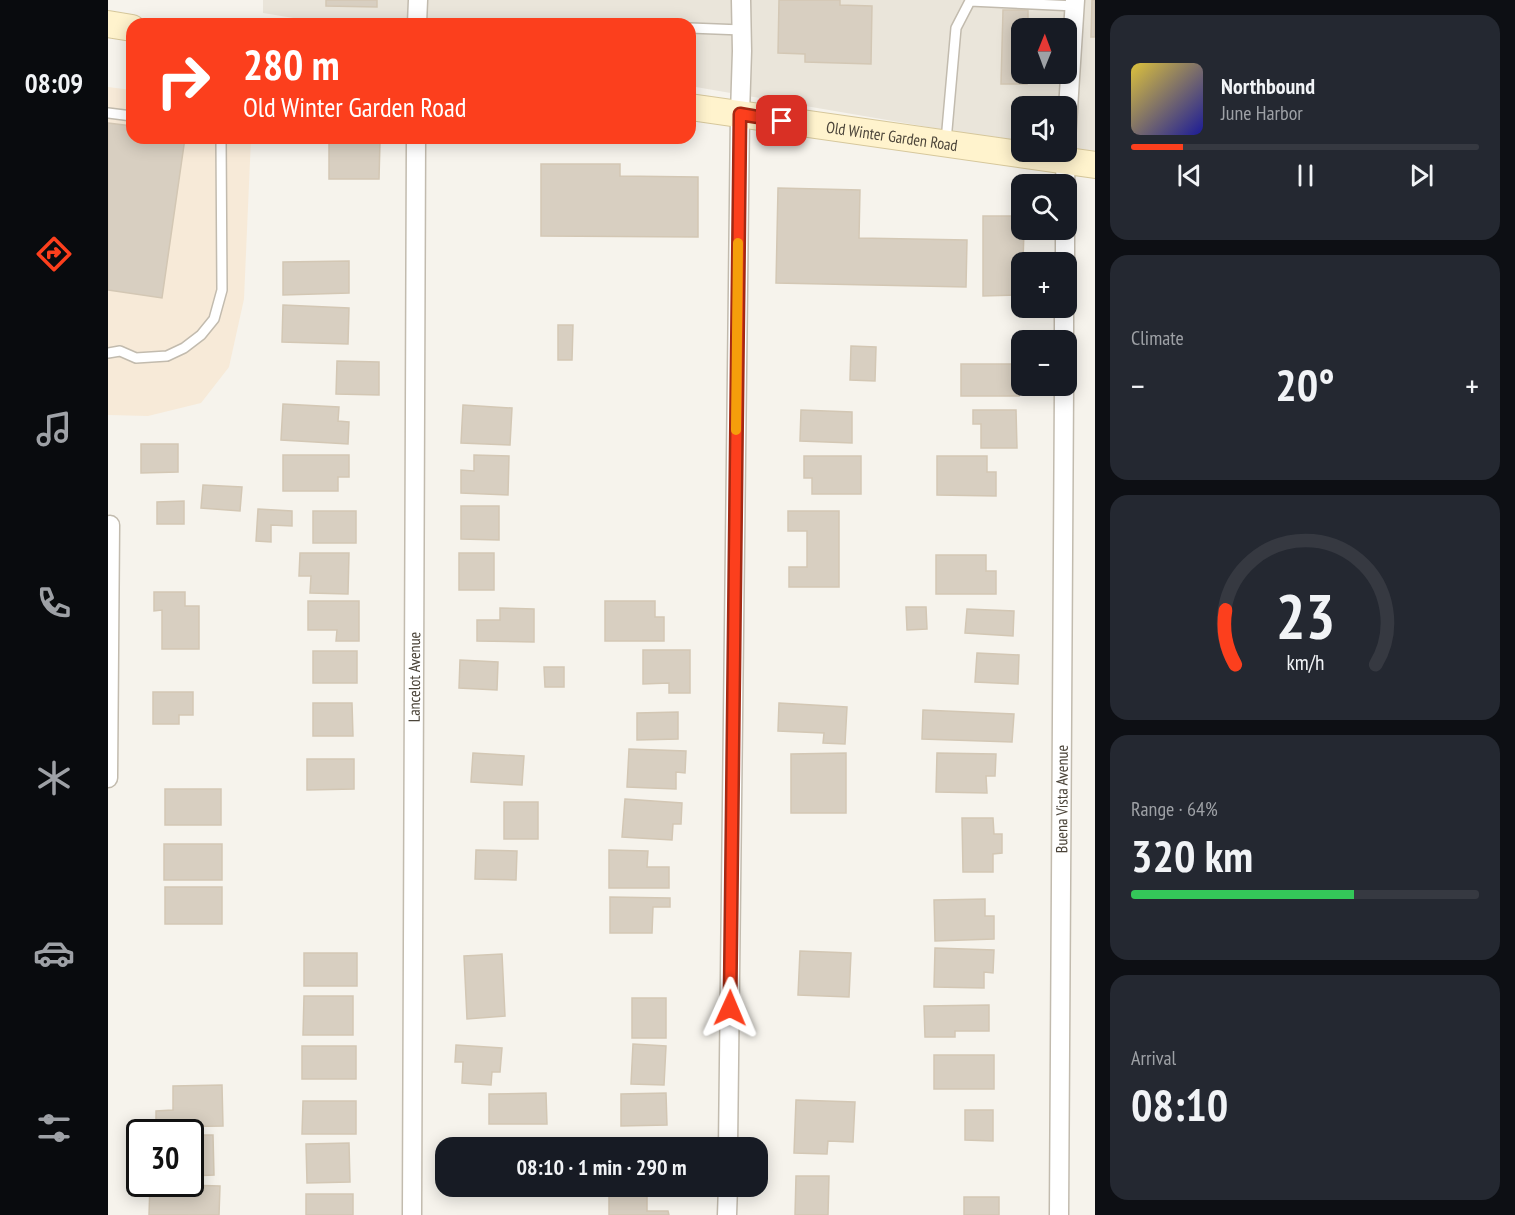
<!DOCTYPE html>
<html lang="en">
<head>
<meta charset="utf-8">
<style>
	body { margin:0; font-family:"PT Sans Narrow",sans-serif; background:#242831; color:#f1f3f6; height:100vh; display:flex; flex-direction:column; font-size:22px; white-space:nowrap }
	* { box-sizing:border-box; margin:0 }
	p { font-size:20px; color:#9ea1a6 }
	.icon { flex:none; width:33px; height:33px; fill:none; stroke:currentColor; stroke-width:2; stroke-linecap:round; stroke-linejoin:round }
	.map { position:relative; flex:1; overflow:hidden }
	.side { display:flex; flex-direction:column; gap:15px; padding:15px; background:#0d0f14; width:420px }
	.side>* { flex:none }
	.hud { position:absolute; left:18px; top:18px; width:570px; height:126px; border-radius:18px; box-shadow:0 3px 15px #0003; background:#fc3f1d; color:#fff; overflow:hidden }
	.needle { width:39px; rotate:1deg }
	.controls { position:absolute; left:903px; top:18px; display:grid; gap:12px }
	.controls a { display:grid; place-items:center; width:66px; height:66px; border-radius:12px; background:#171b24; box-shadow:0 3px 15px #0003; font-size:30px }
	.speed { position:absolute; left:18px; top:1119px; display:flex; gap:12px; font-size:30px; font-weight:700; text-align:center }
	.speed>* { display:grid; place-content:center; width:78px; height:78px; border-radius:50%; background:#171b24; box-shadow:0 3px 15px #0003; line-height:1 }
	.speed .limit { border:3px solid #111; border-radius:9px; background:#fff; color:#111 }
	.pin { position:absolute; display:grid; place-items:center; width:51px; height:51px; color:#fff; margin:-26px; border-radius:12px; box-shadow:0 3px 9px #0006 }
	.me { position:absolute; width:66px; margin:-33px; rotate:1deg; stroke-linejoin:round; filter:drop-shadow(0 0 4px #0008) }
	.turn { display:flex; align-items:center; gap:21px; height:126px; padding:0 18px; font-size:27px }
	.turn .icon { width:78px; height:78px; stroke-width:2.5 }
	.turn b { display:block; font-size:42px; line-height:51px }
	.big { font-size:45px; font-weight:700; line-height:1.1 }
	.side .widget { flex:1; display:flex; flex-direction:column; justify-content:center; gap:9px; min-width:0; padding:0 21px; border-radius:18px; background:#242831 }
	.side .dial { align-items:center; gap:0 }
	.dial svg { height:156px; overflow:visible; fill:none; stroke:#363941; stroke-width:7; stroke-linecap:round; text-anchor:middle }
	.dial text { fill:#f1f3f6; stroke:none }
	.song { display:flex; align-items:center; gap:18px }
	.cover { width:72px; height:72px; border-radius:9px; background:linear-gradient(135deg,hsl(50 70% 55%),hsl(240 70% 35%)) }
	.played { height:6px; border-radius:3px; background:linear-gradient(90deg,#fc3f1d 15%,#363941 15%) }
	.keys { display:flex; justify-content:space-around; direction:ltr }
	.heat { display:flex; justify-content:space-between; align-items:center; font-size:33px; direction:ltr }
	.charge { height:9px; border-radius:4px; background:linear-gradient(90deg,#34c759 64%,#363941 0) }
	.trip { position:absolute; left:327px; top:1137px; width:333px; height:60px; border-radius:18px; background:#171b24; box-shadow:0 3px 15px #0003; font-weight:700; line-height:60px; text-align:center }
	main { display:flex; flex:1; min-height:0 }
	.tab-bar { display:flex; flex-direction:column; width:108px; justify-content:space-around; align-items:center; background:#090b0e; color:#9ea1a6 }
	.tab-bar .icon { width:42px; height:42px }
	.tab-bar .selected { color:#fc3f1d }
	.tab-bar b { font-size:27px; color:#f1f3f6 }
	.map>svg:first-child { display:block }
	.residential { fill:#eae5da; fill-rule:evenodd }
	.commercial { fill:#f7ead8 }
	.building { fill:#d8cfc1; stroke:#d3c7b4; stroke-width:1.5 }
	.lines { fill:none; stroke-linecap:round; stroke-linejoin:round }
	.service-casing { stroke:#c2bbae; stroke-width:12 }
	.minor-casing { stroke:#c2bbae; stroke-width:21 }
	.secondary-casing { stroke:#d6c79b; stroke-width:28 }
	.service { stroke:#fff; stroke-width:9 }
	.minor { stroke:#fff; stroke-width:18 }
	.secondary { stroke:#fff3cd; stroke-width:26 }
	.route-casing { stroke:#a42913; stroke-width:15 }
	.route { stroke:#fc3f1d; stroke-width:10 }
	.slow { stroke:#f59e0b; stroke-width:10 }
	.labels { text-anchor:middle; stroke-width:4.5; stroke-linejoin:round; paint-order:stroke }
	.street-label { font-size:16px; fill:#4b4439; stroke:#fff }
</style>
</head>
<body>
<main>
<nav class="tab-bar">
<b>08:09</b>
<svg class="icon selected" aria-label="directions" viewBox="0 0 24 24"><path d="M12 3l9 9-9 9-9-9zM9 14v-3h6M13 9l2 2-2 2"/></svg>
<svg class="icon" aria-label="music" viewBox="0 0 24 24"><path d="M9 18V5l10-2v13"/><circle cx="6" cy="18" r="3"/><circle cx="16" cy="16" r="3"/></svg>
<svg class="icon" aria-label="phone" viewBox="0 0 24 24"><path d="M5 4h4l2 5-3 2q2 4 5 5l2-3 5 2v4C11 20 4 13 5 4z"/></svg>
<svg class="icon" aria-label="climate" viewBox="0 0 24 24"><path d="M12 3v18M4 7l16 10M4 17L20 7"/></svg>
<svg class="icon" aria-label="car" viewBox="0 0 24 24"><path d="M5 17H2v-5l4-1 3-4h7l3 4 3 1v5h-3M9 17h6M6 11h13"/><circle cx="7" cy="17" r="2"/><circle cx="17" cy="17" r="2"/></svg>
<svg class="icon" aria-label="filters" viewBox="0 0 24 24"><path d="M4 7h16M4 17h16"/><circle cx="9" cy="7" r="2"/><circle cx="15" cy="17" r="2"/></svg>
</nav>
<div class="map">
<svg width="987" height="1215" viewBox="0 0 987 1215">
	<rect width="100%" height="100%" fill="#f6f3ec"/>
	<path class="residential" d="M 155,0 L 987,0 L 987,155 L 959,150 L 958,106 L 914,106 L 913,143 L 582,86 L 582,24 L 222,24 L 155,13 ZM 914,28 L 958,28 L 958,74 L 914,74 Z"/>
	<path class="commercial" d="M 0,87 L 24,90 L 24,138 L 143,138 L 136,299 L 121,367 L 93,403 L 40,416 L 0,415 Z"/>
	<g class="building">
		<path d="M 218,0 L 269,0 L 269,7 L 218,6 Z"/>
		<path d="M 671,0 L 732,0 L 732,5 L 764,6 L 763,64 L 697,62 L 697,54 L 670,53 Z"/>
		<path d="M 984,0 L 987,0 L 987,37 L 983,37 Z"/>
		<path d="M 895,10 L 920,10 L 920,28 L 914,28 L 914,74 L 919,74 L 919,84 L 893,84 Z"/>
		<path d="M 0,123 L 24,126 L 24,138 L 77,138 L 54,298 L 0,290 Z"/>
		<path d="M 221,138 L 269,138 L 272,141 L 271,179 L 221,179 Z"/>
		<path d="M 433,164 L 512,164 L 512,176 L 590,177 L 590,237 L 433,236 Z"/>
		<path d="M 670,188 L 752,190 L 751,238 L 859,240 L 858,287 L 668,283 Z"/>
		<path d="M 875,216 L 914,216 L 914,230 L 916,230 L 914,295 L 875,296 Z"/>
		<path d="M 241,261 L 241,293 L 175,295 L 175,262 Z"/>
		<path d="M 175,305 L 241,308 L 240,344 L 174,342 Z"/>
		<path d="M 450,325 L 465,325 L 464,360 L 450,360 Z"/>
		<path d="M 743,346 L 768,347 L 767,381 L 742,380 Z"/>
		<path d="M 229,361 L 271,362 L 271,395 L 228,394 Z"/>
		<path d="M 853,364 L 910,364 L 911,396 L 853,396 Z"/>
		<path d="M 175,404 L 231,407 L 230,421 L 241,422 L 240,444 L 173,440 Z"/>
		<path d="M 355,405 L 404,408 L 402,445 L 353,443 Z"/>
		<path d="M 693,410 L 744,412 L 744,443 L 692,441 Z"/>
		<path d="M 865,410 L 908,410 L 909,448 L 873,448 L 873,424 L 865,424 Z"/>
		<path d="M 33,444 L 70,444 L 70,472 L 33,473 Z"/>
		<path d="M 175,455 L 241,455 L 241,477 L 230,477 L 230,491 L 175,491 Z"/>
		<path d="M 366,455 L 401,456 L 400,495 L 353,493 L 353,470 L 366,471 Z"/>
		<path d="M 696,456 L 753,456 L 753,494 L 704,494 L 704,478 L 696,478 Z"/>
		<path d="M 829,456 L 879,456 L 879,472 L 888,472 L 888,496 L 829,495 Z"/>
		<path d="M 95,485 L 134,487 L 132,511 L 93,508 Z"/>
		<path d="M 76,501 L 76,524 L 49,524 L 49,502 Z"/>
		<path d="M 353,506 L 391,506 L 391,540 L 353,539 Z"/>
		<path d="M 150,509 L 184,511 L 184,526 L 163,525 L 163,542 L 148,541 Z"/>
		<rect x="205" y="511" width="43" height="32"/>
		<path d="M 680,511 L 731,511 L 731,587 L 681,587 L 681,567 L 699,567 L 699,531 L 680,531 Z"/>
		<path d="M 192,553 L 241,553 L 240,594 L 202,593 L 203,576 L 191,576 Z"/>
		<rect x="351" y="553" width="35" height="37"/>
		<path d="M 828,555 L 878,555 L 878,571 L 888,571 L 888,594 L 828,594 Z"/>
		<path d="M 46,592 L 77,592 L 77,606 L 91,606 L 91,649 L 54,649 L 54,610 L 46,611 Z"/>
		<path d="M 200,601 L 251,601 L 251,641 L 228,641 L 229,630 L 200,630 Z"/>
		<path d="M 497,601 L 547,601 L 547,617 L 556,617 L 556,641 L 497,641 Z"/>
		<path d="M 798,607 L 818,607 L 819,629 L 799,630 Z"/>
		<path d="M 392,608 L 426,609 L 426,642 L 369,641 L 369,620 L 392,620 Z"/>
		<path d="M 859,609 L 906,611 L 905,636 L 857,633 Z"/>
		<path d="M 535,650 L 582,650 L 582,693 L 561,693 L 561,683 L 535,684 Z"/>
		<rect x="205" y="651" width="44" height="32"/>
		<path d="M 869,653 L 911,655 L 910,684 L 867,682 Z"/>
		<path d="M 352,660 L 390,662 L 389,690 L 351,688 Z"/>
		<path d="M 436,667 L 456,667 L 456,687 L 437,687 Z"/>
		<path d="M 45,692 L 85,692 L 85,715 L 71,715 L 71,724 L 45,724 Z"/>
		<path d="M 205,703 L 244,703 L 245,736 L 205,736 Z"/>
		<path d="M 671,703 L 739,707 L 737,744 L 715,743 L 716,733 L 670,731 Z"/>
		<path d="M 815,710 L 906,714 L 904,742 L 814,739 Z"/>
		<path d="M 570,712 L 570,739 L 529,740 L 529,713 Z"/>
		<path d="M 521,749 L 578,751 L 577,773 L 568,772 L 568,789 L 519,787 Z"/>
		<path d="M 365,753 L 416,756 L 414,785 L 363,782 Z"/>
		<path d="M 738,753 L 738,813 L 683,813 L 683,754 Z"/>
		<path d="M 829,753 L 888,754 L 887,776 L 878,776 L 879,793 L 828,792 Z"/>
		<path d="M 199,759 L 246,759 L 246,789 L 199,790 Z"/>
		<rect x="57" y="789" width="56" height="36"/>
		<path d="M 517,799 L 574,803 L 573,824 L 565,824 L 564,840 L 514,837 Z"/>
		<rect x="396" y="802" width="34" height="37"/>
		<path d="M 854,818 L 885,818 L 886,834 L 894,834 L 894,853 L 885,854 L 885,872 L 855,872 Z"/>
		<rect x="56" y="844" width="58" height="36"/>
		<path d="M 368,850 L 409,851 L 408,880 L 367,879 Z"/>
		<path d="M 501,850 L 540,851 L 539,867 L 561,867 L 561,888 L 501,888 Z"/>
		<rect x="57" y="887" width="57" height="37"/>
		<path d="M 502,897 L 562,898 L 562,907 L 545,907 L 544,933 L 502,933 Z"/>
		<path d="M 877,899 L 877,916 L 886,916 L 886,939 L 827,941 L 826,900 Z"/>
		<path d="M 827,948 L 886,950 L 885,973 L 876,972 L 876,988 L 826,987 Z"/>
		<path d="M 692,951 L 743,953 L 741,997 L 690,995 Z"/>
		<rect x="196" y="953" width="53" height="33"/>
		<path d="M 394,954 L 397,1016 L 359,1019 L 356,956 Z"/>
		<path d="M 196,996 L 245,996 L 245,1035 L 195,1035 Z"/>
		<rect x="524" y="998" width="34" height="40"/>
		<path d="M 881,1005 L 881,1031 L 847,1031 L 847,1037 L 817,1037 L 816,1006 Z"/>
		<path d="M 525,1044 L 558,1046 L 556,1085 L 523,1084 Z"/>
		<path d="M 348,1045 L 394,1048 L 392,1072 L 384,1072 L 383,1085 L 354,1083 L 355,1062 L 347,1062 Z"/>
		<rect x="194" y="1046" width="54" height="33"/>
		<rect x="826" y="1055" width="60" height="34"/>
		<path d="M 114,1085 L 115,1126 L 48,1127 L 48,1111 L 65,1110 L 65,1086 Z"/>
		<path d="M 438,1093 L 439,1124 L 381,1124 L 381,1094 Z"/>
		<path d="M 558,1093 L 559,1125 L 513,1126 L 513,1094 Z"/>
		<path d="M 688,1100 L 747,1102 L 745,1142 L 720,1141 L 719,1154 L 686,1153 Z"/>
		<path d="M 195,1101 L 248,1101 L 248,1134 L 194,1134 Z"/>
		<path d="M 857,1110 L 885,1110 L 885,1141 L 857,1140 Z"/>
		<path d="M 82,1135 L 105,1135 L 106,1175 L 82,1176 Z"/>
		<path d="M 241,1143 L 242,1182 L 199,1183 L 198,1144 Z"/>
		<rect x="356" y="1143" width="33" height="5"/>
		<rect x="520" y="1143" width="45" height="5"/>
		<path d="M 688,1176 L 721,1176 L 720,1215 L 687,1215 Z"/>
		<path d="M 42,1184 L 112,1186 L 111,1215 L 41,1215 Z"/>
		<path d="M 501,1193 L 539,1193 L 539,1211 L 560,1211 L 561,1215 L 501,1215 Z"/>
		<rect x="198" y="1194" width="47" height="21"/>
		<rect x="856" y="1197" width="35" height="18"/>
	</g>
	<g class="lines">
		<g class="service-casing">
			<g id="service">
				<path d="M 582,28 L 634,30"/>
				<path d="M 0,113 L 24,116"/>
				<path d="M 838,141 L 848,28 L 862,1 L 967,6"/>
				<path d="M 0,353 L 12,351 L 28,358 L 59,356 L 76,348 L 93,335 L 106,319 L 114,290 L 113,138"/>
			</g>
		</g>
		<g class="minor-casing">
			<g id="minor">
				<path d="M 309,24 L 310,0"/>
				<path d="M 958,140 L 967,0"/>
				<path d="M 957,184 L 958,152"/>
				<path d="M 957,262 L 957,230"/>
				<path d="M 956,340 L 956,308"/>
				<path d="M 0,778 L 2,525"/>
				<path d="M 620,1148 L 632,114 L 634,51 L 633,0"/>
				<path id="s1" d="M 304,1215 L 308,138"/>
				<path d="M 619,1215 L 620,1186"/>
				<path id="s2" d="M 951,1215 L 956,386"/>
			</g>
		</g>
		<g class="secondary-casing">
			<g id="secondary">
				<path d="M 0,24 L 24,28"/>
				<path id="s3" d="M 582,107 L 987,165"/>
			</g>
		</g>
		<use href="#service" class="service"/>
		<use href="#minor" class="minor"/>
		<use href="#secondary" class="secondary"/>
	</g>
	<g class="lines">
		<g class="route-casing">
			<path id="route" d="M 622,1008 L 632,114 L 674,121"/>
		</g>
		<use href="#route" class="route"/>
		<path class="slow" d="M 628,430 L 630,243"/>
	</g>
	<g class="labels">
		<g class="street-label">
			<text dy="6" stroke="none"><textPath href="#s3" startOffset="204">Old Winter Garden Road</textPath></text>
			<text dy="6" stroke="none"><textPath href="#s1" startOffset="538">Lancelot Avenue</textPath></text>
			<text dy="6" stroke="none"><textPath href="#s2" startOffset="416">Buena Vista Avenue</textPath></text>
		</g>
	</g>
</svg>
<div class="controls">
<a><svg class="needle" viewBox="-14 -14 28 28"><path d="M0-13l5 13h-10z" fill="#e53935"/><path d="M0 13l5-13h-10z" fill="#9ea1a6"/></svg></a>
<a><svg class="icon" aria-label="sound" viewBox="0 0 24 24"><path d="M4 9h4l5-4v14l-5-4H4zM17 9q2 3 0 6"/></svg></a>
<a><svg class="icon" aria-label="search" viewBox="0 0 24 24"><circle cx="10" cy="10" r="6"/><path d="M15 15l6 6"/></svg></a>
<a>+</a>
<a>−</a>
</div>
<div class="speed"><div class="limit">30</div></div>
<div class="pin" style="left:674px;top:121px;background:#d93025"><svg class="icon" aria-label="arrive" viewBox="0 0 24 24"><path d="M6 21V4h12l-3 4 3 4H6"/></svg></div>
<svg class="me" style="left:622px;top:1008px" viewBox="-20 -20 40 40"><path d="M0-17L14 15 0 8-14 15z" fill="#fc3f1d" stroke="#fff" stroke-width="4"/></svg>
<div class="trip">08:10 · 1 min · 290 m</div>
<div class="hud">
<div class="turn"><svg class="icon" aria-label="right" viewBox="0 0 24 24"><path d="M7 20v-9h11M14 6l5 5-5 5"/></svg><div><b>280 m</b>Old Winter Garden Road</div></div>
</div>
</div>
<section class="side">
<div class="widget">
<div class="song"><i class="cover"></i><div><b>Northbound</b><p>June Harbor</p></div></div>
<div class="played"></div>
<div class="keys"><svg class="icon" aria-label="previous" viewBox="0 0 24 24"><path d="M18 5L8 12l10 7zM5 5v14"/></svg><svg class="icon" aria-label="pause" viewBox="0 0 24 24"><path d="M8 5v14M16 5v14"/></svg><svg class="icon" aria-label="next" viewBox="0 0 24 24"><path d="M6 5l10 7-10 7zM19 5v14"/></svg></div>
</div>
<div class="widget"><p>Climate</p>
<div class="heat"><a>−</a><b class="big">20°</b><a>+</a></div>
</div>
<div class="widget dial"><svg viewBox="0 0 100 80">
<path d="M14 69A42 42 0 1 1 86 69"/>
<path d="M14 69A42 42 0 0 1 9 41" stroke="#fc3f1d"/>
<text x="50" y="56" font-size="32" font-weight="700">23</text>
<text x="50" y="72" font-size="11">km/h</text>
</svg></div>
<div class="widget"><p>Range · 64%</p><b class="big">320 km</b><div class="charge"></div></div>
<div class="widget"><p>Arrival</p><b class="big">08:10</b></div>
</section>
</main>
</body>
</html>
